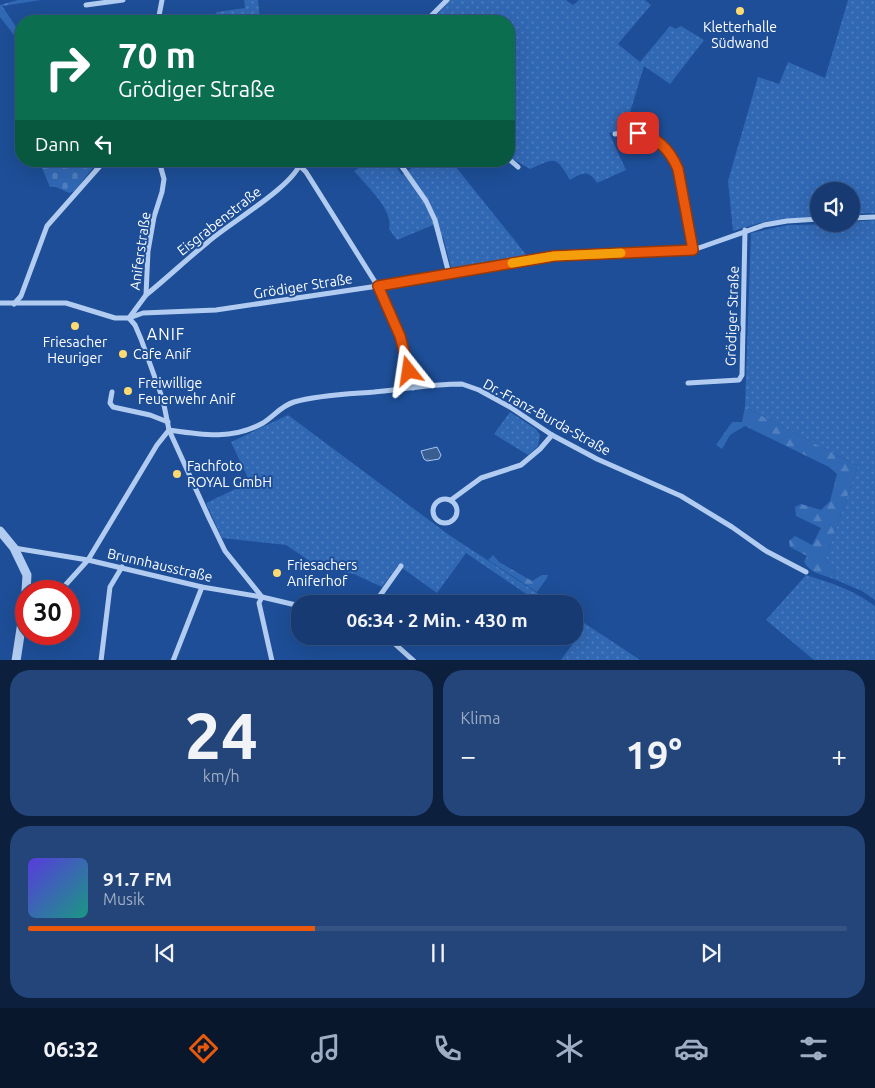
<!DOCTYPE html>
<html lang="de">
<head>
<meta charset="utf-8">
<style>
	body { margin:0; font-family:Ubuntu,sans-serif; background:#234579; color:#f1f3f6; height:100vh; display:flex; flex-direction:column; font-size:19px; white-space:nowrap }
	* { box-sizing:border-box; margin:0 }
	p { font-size:16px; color:#9eadc3 }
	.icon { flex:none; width:28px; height:28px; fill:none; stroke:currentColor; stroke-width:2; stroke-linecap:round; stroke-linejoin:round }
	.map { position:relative; height:660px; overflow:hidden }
	.details { display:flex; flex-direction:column; gap:10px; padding:10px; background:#0c203e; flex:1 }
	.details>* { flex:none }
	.banner { position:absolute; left:15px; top:15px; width:500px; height:152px; border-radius:20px; box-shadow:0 5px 20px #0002,0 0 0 1px #355484; background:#0b6e4f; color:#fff; overflow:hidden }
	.buttons { position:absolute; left:810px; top:182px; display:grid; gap:10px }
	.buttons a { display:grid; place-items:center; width:50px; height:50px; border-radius:50%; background:#163a71; box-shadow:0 5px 20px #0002,0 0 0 1px #355484; font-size:25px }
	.speed { position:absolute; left:15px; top:580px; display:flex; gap:10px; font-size:25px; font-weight:700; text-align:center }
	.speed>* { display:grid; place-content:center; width:65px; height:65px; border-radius:50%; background:#163a71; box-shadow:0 5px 20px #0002,0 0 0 1px #355484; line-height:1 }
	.speed .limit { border:8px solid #d22; background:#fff; color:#111 }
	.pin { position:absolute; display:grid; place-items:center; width:42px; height:42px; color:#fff; margin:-21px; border-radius:10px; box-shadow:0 2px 8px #0006 }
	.me { position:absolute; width:55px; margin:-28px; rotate:345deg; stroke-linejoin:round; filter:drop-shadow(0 0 4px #0008) }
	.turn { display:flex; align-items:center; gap:18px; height:105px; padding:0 20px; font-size:22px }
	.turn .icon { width:65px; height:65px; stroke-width:2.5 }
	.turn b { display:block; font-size:35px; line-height:42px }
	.then { display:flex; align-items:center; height:48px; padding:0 20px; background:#0003; gap:10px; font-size:19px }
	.big { font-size:38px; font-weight:700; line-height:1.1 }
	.details .tile { flex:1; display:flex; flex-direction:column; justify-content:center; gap:8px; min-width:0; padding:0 18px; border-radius:20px; background:#234579 }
	.details .dial { align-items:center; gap:0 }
	.dial b { font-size:65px; line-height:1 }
	.song { display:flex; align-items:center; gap:15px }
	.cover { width:60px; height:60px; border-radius:8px; background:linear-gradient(135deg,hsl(250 70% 55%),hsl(170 70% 35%)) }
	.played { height:5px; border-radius:2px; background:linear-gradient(90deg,#ea580c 35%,#355484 35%) }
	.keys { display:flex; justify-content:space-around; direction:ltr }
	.heat { display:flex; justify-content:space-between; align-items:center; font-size:28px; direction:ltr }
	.details .tiles { flex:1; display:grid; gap:10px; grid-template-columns:1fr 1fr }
	.tile:last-child { grid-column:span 2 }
	.trip { position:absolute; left:291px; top:595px; width:292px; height:50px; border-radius:20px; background:#163a71; box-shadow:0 5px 20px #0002,0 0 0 1px #355484; font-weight:700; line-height:50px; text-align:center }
	.tab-bar { display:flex; height:80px; justify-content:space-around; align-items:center; background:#09172d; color:#9eadc3 }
	.tab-bar .icon { width:35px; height:35px }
	.tab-bar .current { color:#ea580c }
	.tab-bar b { font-size:22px; color:#f1f3f6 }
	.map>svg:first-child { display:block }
	.grass { fill:url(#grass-dots) }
	.forest { fill:url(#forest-firs) }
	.cemetery { fill:url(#cemetery-stones) }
	.water { fill:url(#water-ripples); stroke:#a5c6f1 }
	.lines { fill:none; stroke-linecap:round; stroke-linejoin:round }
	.minor { stroke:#b1ccf0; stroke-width:5 }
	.tertiary { stroke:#b1ccf0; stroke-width:9 }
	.route-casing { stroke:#983908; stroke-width:12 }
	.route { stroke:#ea580c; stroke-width:9 }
	.slow { stroke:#f59e0b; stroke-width:9 }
	.poi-dot { fill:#ffda70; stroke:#1d4e97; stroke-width:2 }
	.labels { text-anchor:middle; stroke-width:4; stroke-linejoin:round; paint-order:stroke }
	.poi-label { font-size:14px; fill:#fff; stroke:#1d4e97; text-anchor:start }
	.street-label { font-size:14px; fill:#fff; stroke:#1d4e97 }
	.quarter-label { font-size:16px; letter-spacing:1px; fill:#fff; stroke:#1d4e97 }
</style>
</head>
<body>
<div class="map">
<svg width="875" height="661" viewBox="0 0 875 661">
	<defs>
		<pattern id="grass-dots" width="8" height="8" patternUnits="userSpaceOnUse" patternTransform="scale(1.25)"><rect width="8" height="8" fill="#3168b4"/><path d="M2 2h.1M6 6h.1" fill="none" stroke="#507fbf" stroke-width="1.8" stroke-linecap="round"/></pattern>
		<pattern id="forest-firs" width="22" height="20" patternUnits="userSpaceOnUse" patternTransform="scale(1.25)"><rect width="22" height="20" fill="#3168b4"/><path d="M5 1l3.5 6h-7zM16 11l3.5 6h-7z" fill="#507fbf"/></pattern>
		<pattern id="cemetery-stones" width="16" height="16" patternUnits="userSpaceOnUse" patternTransform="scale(1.25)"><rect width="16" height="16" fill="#3168b4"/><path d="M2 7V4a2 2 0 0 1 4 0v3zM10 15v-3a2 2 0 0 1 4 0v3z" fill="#507fbf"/></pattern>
		<pattern id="water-ripples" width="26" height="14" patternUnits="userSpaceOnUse" patternTransform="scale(1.25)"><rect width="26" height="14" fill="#395c91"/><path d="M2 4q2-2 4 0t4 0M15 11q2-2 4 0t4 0" fill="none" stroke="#5774a2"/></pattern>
	</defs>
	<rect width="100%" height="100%" fill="#1d4e97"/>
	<g class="grass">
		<path d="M 244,0 L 258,0 L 260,21 L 209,21 L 217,12 L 245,8 Z"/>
		<path d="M 450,0 L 566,0 L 573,5 L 579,0 L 645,0 L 651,5 L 618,44 L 640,62 L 670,26 L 676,29 L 681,26 L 704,40 L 670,84 L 644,66 L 625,129 L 609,133 L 626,170 L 597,183 C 588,169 583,173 570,180 C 555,155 556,158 530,169 L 513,159 L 509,153 L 509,21 L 432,21 Z"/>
		<path d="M 848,0 L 875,0 L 875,213 L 851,214 L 851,191 L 819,191 L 819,217 L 763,222 L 733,231 L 728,181 L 758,77 L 779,84 L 788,62 L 825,78 Z"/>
		<path d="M 370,161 L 392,161 L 402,175 L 422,161 L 451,161 L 528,257 L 452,271 L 443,237 L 438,238 L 433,225 L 397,240 L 389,229 C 394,210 366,185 354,171 Z"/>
		<path d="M 875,220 L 875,600 L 862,591 L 834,579 L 835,567 L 825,560 L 858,466 L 745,407 L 751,233 L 788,225 L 851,224 L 851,222 Z"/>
		<path d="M 510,412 L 536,429 L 540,435 L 538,446 L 528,455 L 494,434 Z"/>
		<path d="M 288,415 L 449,535 L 554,604 L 541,604 L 466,553 L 437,593 L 398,565 L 382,587 L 354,574 L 317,566 L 286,545 L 222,538 L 206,503 L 250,482 L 231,442 Z"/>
		<path d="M 806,575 C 831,583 854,590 875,606 L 875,660 L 814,660 L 766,620 Z"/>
		<path d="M 575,617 L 631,654 L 640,660 L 561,660 L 582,631 L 575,626 Z"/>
	</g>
	<g class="forest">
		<path d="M 18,0 L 41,0 L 2,6 L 21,34 L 21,39 L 18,40 L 0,17 L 0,5 Z"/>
		<path d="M 745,407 L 858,466 L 825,560 L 835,567 L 834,579 C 823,575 810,573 804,562 L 807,556 L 790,547 L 789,541 L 795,536 L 812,545 L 821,528 L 796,516 L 795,507 L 801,504 L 821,510 L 830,501 L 837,474 L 829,467 L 745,426 L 730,435 L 722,449 L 716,445 L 732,422 L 742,422 Z"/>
		<path d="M 493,555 L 499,562 L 532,581 L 542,575 L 548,575 L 547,578 L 537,592 L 488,560 Z"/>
	</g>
	<path class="cemetery" d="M 42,161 L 98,161 L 75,191 L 69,193 L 56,187 L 50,187 L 42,168 Z"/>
	<path class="water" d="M 437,447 L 441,455 L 439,459 L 427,461 L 424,459 L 421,451 Z"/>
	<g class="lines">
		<g class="minor">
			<path d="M 86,5 L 123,0"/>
			<path d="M 158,21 L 162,0"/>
			<path d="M 426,21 L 447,0"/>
			<path d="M 615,134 C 646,128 666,140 678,169 L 693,250"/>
			<path d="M 509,159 L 518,167"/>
			<path d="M 398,161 L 426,201 L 435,220 L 449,274"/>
			<path d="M 300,166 L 306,172 L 382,293 L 400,337 L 413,388"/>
			<path d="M 851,218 L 875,217"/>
			<path d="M 146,295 C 167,278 187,259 208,242 C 228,224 296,185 301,161"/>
			<path d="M 0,303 L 66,303 L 115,318 L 129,318 L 143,313 L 216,310 L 378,286 L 554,256 L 693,250 L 764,225 L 787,221 L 819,219"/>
			<path d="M 14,304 L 21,296 L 47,226 L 100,166 L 102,161"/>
			<path d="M 129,318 L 135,325 L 141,339 L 163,400 L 169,430 L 209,518 L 225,551 L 262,597"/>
			<path d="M 129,318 L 146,295 L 148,251 L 154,217 L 162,192 L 164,179 L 159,161"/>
			<path d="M 688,383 L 739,380 L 742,375 L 745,230"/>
			<path d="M 112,392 L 110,403 L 113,407 L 150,415 L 168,422"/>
			<path d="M 169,430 C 203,435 232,440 263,423 C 274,416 281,406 294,402 C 318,395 349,394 374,392 C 403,389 433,384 462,384 L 479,390 L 510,407 L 552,435 L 597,459 L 681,496 L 732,527 L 766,551 L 806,572"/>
			<circle cx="445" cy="511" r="12"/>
			<path d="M 451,500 L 481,478 L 521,465 L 540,449 L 552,435"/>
			<path d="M 14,548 L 88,560 L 202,587 L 262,597 L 300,606"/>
			<path d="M 60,591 L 88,560 L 157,445 L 169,430"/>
			<path d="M 262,597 L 259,603 L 272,661"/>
			<path d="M 374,604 L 401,566"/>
			<path d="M 386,636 L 414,661"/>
			<path d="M 101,661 L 110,587 L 122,567"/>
			<path d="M 173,661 L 202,587"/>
		</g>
		<g class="tertiary">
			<path d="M 0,531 L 14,548 L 27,575 L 26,591"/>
			<path d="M 16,661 L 26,596"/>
		</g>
	</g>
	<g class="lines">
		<g class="route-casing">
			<path id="route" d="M 409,371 L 400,336 L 378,286 L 554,256 L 693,250 L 678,169 C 670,150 658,137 638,133"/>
		</g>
		<use href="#route" class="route"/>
		<path class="slow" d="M 512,263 L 554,256 L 621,253"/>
	</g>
	<g class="poi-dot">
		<circle cx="740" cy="11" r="5"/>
		<circle cx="75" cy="326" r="5"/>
		<circle cx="123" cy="354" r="5"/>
		<circle cx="128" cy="391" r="5"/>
		<circle cx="177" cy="474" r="5"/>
		<circle cx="277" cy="573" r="5"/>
	</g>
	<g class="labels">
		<g class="poi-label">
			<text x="740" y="32" text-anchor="middle">Kletterhalle<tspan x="740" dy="16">Südwand</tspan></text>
			<text x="75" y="347" text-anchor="middle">Friesacher<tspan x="75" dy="16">Heuriger</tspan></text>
			<text x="133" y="359">Cafe Anif</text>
			<text x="138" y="388">Freiwillige<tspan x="138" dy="16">Feuerwehr Anif</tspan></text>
			<text x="187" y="471">Fachfoto<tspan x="187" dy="16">ROYAL GmbH</tspan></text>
			<text x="287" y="570">Friesachers<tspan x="287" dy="16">Aniferhof</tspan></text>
		</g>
		<g class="street-label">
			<text transform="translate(219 221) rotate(-38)" y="5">Eisgrabenstraße</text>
			<text transform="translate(140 251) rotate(-82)" y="5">Aniferstraße</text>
			<text transform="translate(303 286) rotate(-9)" y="5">Grödiger Straße</text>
			<text transform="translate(732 316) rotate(-88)" y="5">Grödiger Straße</text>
			<text transform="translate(547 417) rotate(29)" y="5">Dr.-Franz-Burda-Straße</text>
			<text transform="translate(160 565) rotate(13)" y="5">Brunnhausstraße</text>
		</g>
		<g class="quarter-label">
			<text x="166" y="340">ANIF</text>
		</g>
	</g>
</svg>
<div class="buttons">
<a><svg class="icon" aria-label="sound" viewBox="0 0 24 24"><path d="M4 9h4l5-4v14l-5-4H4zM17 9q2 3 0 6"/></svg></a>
</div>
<div class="speed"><div class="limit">30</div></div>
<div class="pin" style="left:638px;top:133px;background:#d93025"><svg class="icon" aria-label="arrive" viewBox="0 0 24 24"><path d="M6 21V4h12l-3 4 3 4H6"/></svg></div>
<svg class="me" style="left:409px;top:371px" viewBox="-20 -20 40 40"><path d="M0-17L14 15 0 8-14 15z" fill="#ea580c" stroke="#fff" stroke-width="4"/></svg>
<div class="trip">06:34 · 2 Min. · 430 m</div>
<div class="banner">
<div class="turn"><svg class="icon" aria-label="right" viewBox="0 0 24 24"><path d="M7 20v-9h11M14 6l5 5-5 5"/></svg><div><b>70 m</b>Grödiger Straße</div></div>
<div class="then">Dann<svg class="icon" aria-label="left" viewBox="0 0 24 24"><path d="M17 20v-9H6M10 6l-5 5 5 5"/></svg></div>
</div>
</div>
<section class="details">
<div class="tiles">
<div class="tile dial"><b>24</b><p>km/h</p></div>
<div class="tile"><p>Klima</p>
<div class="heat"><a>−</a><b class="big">19°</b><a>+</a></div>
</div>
<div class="tile">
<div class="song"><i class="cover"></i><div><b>91.7 FM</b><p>Musik</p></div></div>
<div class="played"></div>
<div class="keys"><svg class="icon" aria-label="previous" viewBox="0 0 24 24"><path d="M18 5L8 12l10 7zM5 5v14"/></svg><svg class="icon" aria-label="pause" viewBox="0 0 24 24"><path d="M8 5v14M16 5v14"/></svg><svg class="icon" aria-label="next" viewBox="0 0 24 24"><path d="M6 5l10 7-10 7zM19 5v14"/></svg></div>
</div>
</div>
</section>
<nav class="tab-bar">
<b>06:32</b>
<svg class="icon current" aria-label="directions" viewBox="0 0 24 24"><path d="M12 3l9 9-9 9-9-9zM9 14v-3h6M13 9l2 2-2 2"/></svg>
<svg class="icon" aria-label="music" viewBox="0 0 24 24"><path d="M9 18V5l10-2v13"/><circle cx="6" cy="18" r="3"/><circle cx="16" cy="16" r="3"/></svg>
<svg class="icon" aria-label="phone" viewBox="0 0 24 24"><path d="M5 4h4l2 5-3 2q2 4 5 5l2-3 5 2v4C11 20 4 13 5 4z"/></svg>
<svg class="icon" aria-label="climate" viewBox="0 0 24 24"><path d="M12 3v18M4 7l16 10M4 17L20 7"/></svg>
<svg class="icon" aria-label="car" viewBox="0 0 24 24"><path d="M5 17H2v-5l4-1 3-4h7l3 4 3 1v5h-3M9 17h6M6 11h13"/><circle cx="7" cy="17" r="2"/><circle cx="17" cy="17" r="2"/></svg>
<svg class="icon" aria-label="filters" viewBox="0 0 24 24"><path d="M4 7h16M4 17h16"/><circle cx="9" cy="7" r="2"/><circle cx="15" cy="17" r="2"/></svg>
</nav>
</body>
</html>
